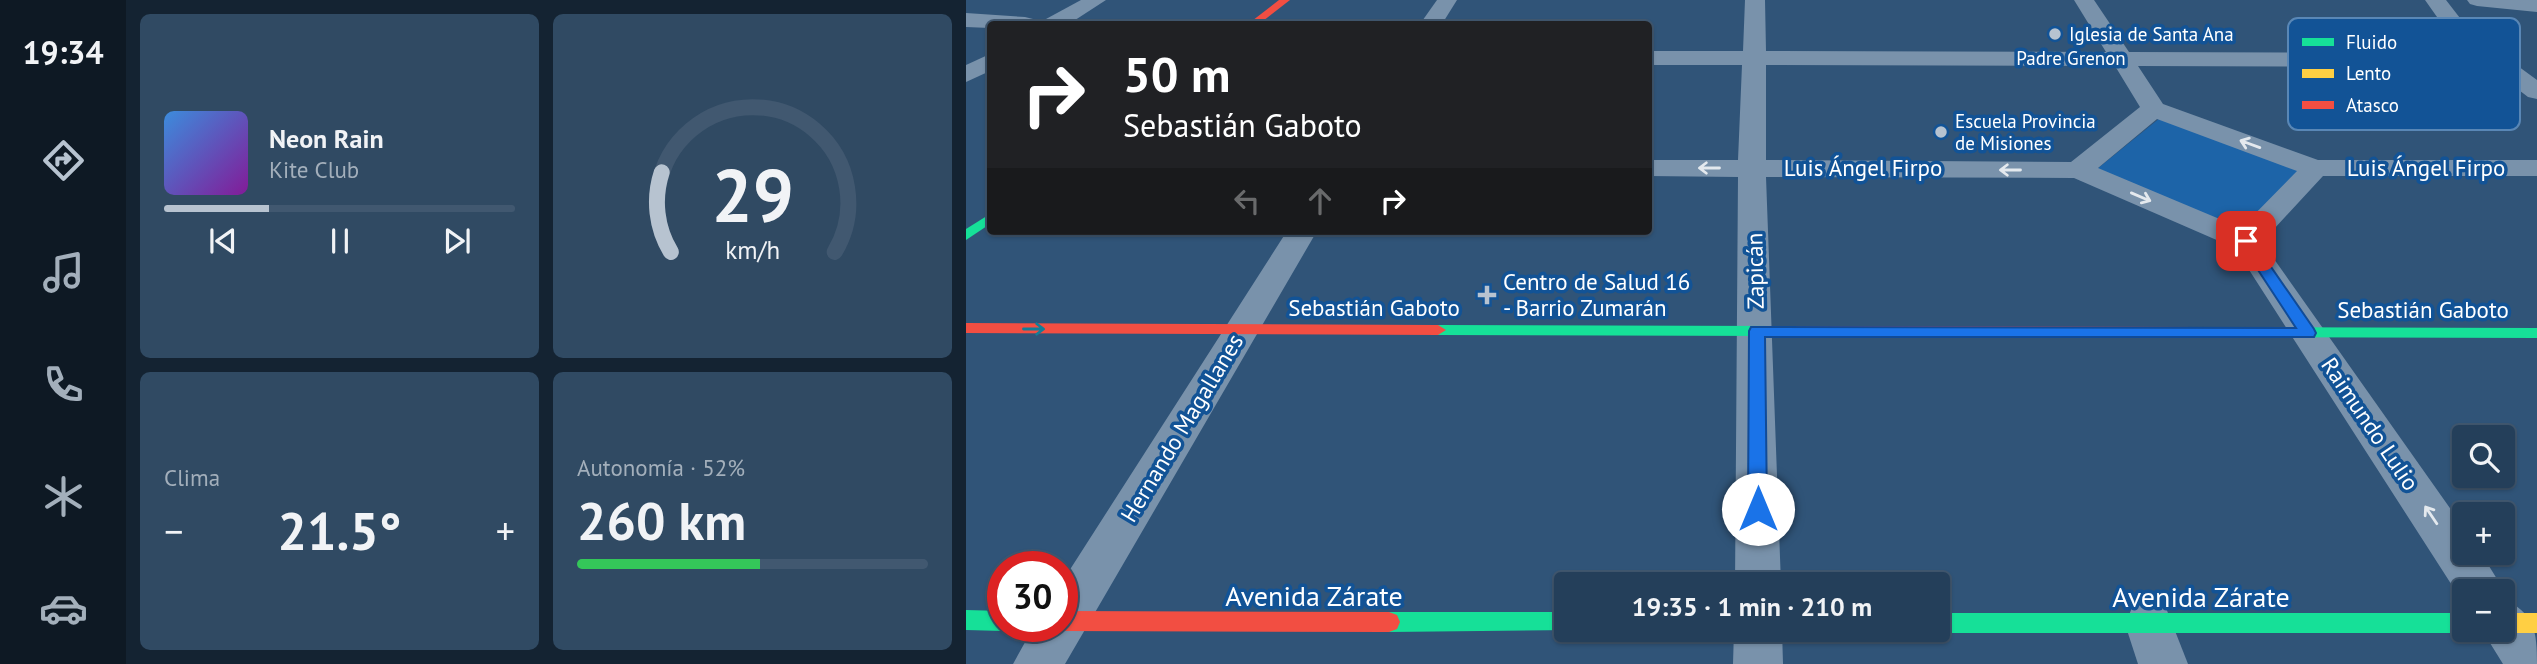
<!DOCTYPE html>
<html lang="es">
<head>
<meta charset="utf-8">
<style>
	body { margin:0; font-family:"PT Sans",sans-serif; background:#304a63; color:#f1f3f6; height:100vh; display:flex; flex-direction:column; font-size:26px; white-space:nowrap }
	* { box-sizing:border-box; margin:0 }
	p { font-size:23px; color:#a3afbb }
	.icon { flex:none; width:38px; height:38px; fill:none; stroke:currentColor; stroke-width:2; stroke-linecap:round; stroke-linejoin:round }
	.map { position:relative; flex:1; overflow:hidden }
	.drawer { display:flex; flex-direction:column; gap:14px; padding:14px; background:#142332; width:840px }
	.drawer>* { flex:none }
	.hud { position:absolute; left:21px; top:21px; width:665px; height:214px; border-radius:7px; box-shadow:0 2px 5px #0004,0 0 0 2px #415870; background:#202124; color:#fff; overflow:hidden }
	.buttons { position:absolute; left:1486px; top:425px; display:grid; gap:14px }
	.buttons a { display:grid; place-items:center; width:63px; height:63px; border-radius:7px; background:#243f5a; box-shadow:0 2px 5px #0004,0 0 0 2px #415870; font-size:35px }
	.speed { position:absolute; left:21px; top:551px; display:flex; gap:14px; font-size:35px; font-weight:700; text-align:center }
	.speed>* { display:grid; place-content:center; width:91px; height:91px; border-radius:50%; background:#243f5a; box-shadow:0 2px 5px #0004,0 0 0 2px #415870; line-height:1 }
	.speed .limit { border:10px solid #d22; background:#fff; color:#111 }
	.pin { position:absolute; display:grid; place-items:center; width:60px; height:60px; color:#fff; margin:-30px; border-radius:14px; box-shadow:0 4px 10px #0006 }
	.me { position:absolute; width:77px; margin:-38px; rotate:0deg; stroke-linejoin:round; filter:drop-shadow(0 0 5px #0008) }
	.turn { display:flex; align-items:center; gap:24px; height:147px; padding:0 21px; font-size:32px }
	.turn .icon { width:91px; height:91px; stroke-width:2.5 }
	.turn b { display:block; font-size:49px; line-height:60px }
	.lanes { display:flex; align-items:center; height:66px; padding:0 21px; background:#0003; justify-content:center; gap:35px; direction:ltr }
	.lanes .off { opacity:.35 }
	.big { font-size:52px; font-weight:700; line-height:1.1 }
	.drawer .widget { flex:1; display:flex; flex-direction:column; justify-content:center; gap:10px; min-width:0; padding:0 24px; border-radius:10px; background:#304a63 }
	.drawer .dial { align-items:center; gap:0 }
	.dial svg { height:182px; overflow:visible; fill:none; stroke:#415870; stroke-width:7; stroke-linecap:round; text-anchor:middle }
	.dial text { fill:#f1f3f6; stroke:none }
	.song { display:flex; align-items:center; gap:21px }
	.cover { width:84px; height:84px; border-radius:10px; background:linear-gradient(135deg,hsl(210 70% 55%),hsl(290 70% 35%)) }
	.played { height:7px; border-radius:4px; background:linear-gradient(90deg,#b7c3d0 30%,#415870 30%) }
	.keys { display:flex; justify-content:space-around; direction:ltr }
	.heat { display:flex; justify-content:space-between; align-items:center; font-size:38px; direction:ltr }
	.charge { height:10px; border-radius:5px; background:linear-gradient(90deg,#34c759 52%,#415870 0) }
	.drawer .tiles { flex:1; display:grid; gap:14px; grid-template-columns:repeat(2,1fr) }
	.trip { position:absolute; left:588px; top:572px; width:396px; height:70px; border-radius:7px; background:#243f5a; box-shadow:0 2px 5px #0004,0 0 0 2px #415870; font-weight:700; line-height:70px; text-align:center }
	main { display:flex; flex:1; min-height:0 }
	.tabs { display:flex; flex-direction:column; width:126px; justify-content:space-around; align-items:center; background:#0e1924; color:#a3afbb }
	.tabs .icon { width:49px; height:49px }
	.tabs .on { color:#b7c3d0 }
	.tabs b { font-size:32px; color:#f1f3f6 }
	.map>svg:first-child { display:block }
	.green { fill:#1d64a8 }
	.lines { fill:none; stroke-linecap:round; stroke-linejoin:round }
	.street { fill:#7992ab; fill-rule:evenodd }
	.fast { fill:#16e098; fill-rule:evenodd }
	.slow { fill:#ffcf43; fill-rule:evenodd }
	.jam { fill:#f24e42; fill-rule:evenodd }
	.oneway { stroke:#e4e9ee }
	.oneway2 { stroke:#137d97 }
	.route { fill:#1a73e8; stroke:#114b97; stroke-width:2 }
	.poi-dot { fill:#b7c3d0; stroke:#125396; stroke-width:2.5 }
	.labels { text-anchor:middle; stroke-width:7; stroke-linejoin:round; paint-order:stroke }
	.far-poi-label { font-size:19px; fill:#fff; stroke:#125396; text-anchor:start }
	.far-street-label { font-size:19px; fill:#fff; stroke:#125396 }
	.street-label { font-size:23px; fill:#fff; stroke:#125396 }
	.poi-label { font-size:23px; fill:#fff; stroke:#125396; text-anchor:start }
	.near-street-label { font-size:28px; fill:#fff; stroke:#125396 }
	.key { fill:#125396; stroke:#5987b6; stroke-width:2 }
	.key-label { font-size:19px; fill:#fff }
</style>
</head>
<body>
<main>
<nav class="tabs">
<b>19:34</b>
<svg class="icon on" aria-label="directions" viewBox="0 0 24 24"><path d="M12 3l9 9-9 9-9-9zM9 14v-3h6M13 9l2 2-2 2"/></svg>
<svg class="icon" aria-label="music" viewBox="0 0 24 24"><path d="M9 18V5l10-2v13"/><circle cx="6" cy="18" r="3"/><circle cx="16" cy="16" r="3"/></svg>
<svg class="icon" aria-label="phone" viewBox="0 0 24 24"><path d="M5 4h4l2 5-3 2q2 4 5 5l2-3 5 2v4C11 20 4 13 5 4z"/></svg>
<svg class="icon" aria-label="climate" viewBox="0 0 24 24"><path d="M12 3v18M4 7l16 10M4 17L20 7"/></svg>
<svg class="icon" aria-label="car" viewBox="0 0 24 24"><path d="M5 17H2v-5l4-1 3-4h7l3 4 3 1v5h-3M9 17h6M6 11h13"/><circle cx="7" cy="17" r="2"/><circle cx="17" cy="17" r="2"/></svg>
</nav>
<section class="drawer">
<div class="tiles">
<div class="widget">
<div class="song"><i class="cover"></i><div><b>Neon Rain</b><p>Kite Club</p></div></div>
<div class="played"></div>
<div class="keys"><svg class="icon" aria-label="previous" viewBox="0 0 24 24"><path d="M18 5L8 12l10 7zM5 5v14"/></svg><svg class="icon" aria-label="pause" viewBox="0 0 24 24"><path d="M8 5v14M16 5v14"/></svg><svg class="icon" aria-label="next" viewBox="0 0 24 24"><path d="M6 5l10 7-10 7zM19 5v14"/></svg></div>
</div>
<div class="widget dial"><svg viewBox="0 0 100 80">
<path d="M14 69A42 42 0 1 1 86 69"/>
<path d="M14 69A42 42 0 0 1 10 34" stroke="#b7c3d0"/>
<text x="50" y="56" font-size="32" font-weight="700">29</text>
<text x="50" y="72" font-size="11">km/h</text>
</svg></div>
<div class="widget"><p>Clima</p>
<div class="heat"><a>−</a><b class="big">21.5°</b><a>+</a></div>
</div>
<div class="widget"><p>Autonomía · 52%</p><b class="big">260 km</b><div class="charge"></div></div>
</div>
</section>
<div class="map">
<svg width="1571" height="664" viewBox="0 0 1571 664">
	<rect width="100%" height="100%" fill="#305478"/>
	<path class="green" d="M 1194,118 L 1333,170 L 1277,231 L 1131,169 Z"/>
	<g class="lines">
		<g class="street">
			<path d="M 115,0 L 140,0 L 103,24 L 77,24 L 80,19 Z"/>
			<path d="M 471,0 L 491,0 L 476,24 L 454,24 Z"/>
			<path d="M 779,0 L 799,0 L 800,51 L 1140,52 L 1108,0 L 1128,0 L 1163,52 L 1504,53 L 1488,41 L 1459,0 L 1480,0 L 1504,31 L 1571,80 L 1571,99 L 1562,97 L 1523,67 L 1172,66 L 1197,104 L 1352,160 L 1571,160 L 1571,176 L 1357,176 L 1296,242 L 1498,528 L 1498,553 L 1515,553 L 1539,592 L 1536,598 L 1536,592 L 1498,592 L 1498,604 L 1269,248 L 1108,178 L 800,177 L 815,584 L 769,584 L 772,177 L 682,176 L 682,160 L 772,160 L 776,65 L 682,65 L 682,51 L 777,51 ZM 800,65 L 1149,66 L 1174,107 L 1105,162 L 800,160 ZM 1191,119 L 1331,171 L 1275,228 L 1132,168 Z"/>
			<path d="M 1501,0 L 1571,0 L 1571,12 L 1511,6 L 1504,4 Z"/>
			<path d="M 0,13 L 59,17 L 67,19 L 70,24 L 24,24 L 24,28 L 0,27 Z"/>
			<path d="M 24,54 L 24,71 L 0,82 L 0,65 Z"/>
			<path d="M 321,231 L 351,231 L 99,664 L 47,664 L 68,626 L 96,626 L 96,582 Z"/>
			<path d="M 1536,599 C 1569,612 1571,632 1571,664 L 1537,664 L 1516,630 L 1536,630 Z"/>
			<path d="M 1183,602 L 1200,608 L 1222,664 L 1172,664 L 1159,624 L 1166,608 Z"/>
			<path d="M 768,630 L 816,630 L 817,664 L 767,664 Z"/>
		</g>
		<g class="fast">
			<path d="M 24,214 L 24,224 L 0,240 L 0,229 Z"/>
			<path d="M 472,325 L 809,326 L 817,331 L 809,336 L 472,335 L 464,330 Z"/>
			<path d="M 1230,327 L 1571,328 L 1571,338 L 1230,337 L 1222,332 Z"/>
			<path d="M 0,610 L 37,611 L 37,626 L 45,626 L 37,631 L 0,630 Z"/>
			<path d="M 423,612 L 600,612 L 600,630 L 605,630 L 423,632 L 415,629 L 412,622 L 415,615 Z"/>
			<path d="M 971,613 L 1498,613 L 1498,630 L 1506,630 L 1498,633 L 971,633 L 963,630 L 971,630 Z"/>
		</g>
		<path class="slow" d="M 1536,613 L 1571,613 L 1571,633 L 1536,633 L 1528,630 L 1536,630 Z"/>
		<g class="jam">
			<path d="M 313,0 L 324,0 L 293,24 L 282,24 Z"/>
			<path d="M 0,323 L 472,325 L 480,330 L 472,335 L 0,333 Z"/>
			<path d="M 809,326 L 1230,327 L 1238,332 L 1230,337 L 809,336 L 801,331 Z"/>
			<path d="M 96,611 L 423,612 L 431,615 L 434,622 L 431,629 L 423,632 L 96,631 L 88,626 L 96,626 Z"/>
		</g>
	</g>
	<defs><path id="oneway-shaft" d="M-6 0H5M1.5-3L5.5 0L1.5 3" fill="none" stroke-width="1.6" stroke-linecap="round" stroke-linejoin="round" transform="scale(1.75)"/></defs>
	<g class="oneway">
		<use href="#oneway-shaft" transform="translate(1284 144) rotate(-160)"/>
		<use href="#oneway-shaft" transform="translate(743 168) rotate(180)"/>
		<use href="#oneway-shaft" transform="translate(1044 170) rotate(-180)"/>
		<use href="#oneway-shaft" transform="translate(1175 197) rotate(23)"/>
		<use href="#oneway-shaft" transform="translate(1465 515) rotate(-124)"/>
	</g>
	<use class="oneway2" href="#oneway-shaft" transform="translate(68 329)"/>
	<path class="route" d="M 1280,237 L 1285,238 L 1348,329 L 1350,333 L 1348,337 L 799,337 L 801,509 L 798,514 L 792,517 L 785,514 L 782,509 L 783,331 L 785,327 L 1330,328 L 1273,241 Z"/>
	<g class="poi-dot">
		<circle cx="1089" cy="34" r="7"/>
		<circle cx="975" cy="132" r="7"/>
		<path d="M517.5 284.5h7v7h7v7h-7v7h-7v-7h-7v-7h7z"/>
	</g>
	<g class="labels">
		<g class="far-poi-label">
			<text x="1103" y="41">Iglesia de Santa Ana</text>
			<text x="989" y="128">Escuela Provincia<tspan x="989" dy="22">de Misiones</tspan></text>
		</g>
		<g class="far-street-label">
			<text x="1105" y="65">Padre Grenon</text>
		</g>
		<g class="street-label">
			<text x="897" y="176">Luis Ángel Firpo</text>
			<text x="1460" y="176">Luis Ángel Firpo</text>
			<text transform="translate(789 271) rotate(-91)" y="8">Zapicán</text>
			<text x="408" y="316">Sebastián Gaboto</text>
			<text x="1457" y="318">Sebastián Gaboto</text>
			<text transform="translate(1404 424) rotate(56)" y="8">Raimundo Lulio</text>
			<text transform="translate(216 428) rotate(-59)" y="8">Hernando Magallanes</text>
		</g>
		<g class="poi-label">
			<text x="537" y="290">Centro de Salud 16<tspan x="537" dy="26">- Barrio Zumarán</tspan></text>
		</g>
		<g class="near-street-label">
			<text x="348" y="606">Avenida Zárate</text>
			<text x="1235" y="607">Avenida Zárate</text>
		</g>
	</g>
	<rect x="1322" y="18" width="232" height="112" rx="10" class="key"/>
	<rect x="1336" y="38" width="32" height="8" fill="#16e098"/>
	<rect x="1336" y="69" width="32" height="9" fill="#ffcf43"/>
	<rect x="1336" y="101" width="32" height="8" fill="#f24e42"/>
	<g class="key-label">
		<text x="1380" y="49">Fluido</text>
		<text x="1380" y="80">Lento</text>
		<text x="1380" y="112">Atasco</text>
	</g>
</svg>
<div class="buttons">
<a><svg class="icon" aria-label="search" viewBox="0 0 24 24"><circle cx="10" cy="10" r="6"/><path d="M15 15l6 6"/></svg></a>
<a>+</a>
<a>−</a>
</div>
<div class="speed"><div class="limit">30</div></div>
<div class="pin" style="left:1280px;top:241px;background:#d93025"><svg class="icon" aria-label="arrive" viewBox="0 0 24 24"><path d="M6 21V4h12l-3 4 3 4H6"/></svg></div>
<svg class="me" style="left:792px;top:509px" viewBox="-20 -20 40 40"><circle r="19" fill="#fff"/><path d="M0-13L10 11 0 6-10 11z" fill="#1a73e8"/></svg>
<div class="trip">19:35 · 1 min · 210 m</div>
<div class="hud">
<div class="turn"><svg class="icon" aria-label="right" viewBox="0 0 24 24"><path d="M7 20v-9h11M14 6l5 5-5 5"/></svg><div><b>50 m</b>Sebastián Gaboto</div></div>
<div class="lanes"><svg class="icon off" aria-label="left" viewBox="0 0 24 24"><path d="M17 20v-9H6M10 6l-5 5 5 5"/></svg><svg class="icon off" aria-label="ahead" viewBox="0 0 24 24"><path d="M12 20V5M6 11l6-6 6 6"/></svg><svg class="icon" aria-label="right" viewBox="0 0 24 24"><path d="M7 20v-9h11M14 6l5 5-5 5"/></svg></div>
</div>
</div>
</main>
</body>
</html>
